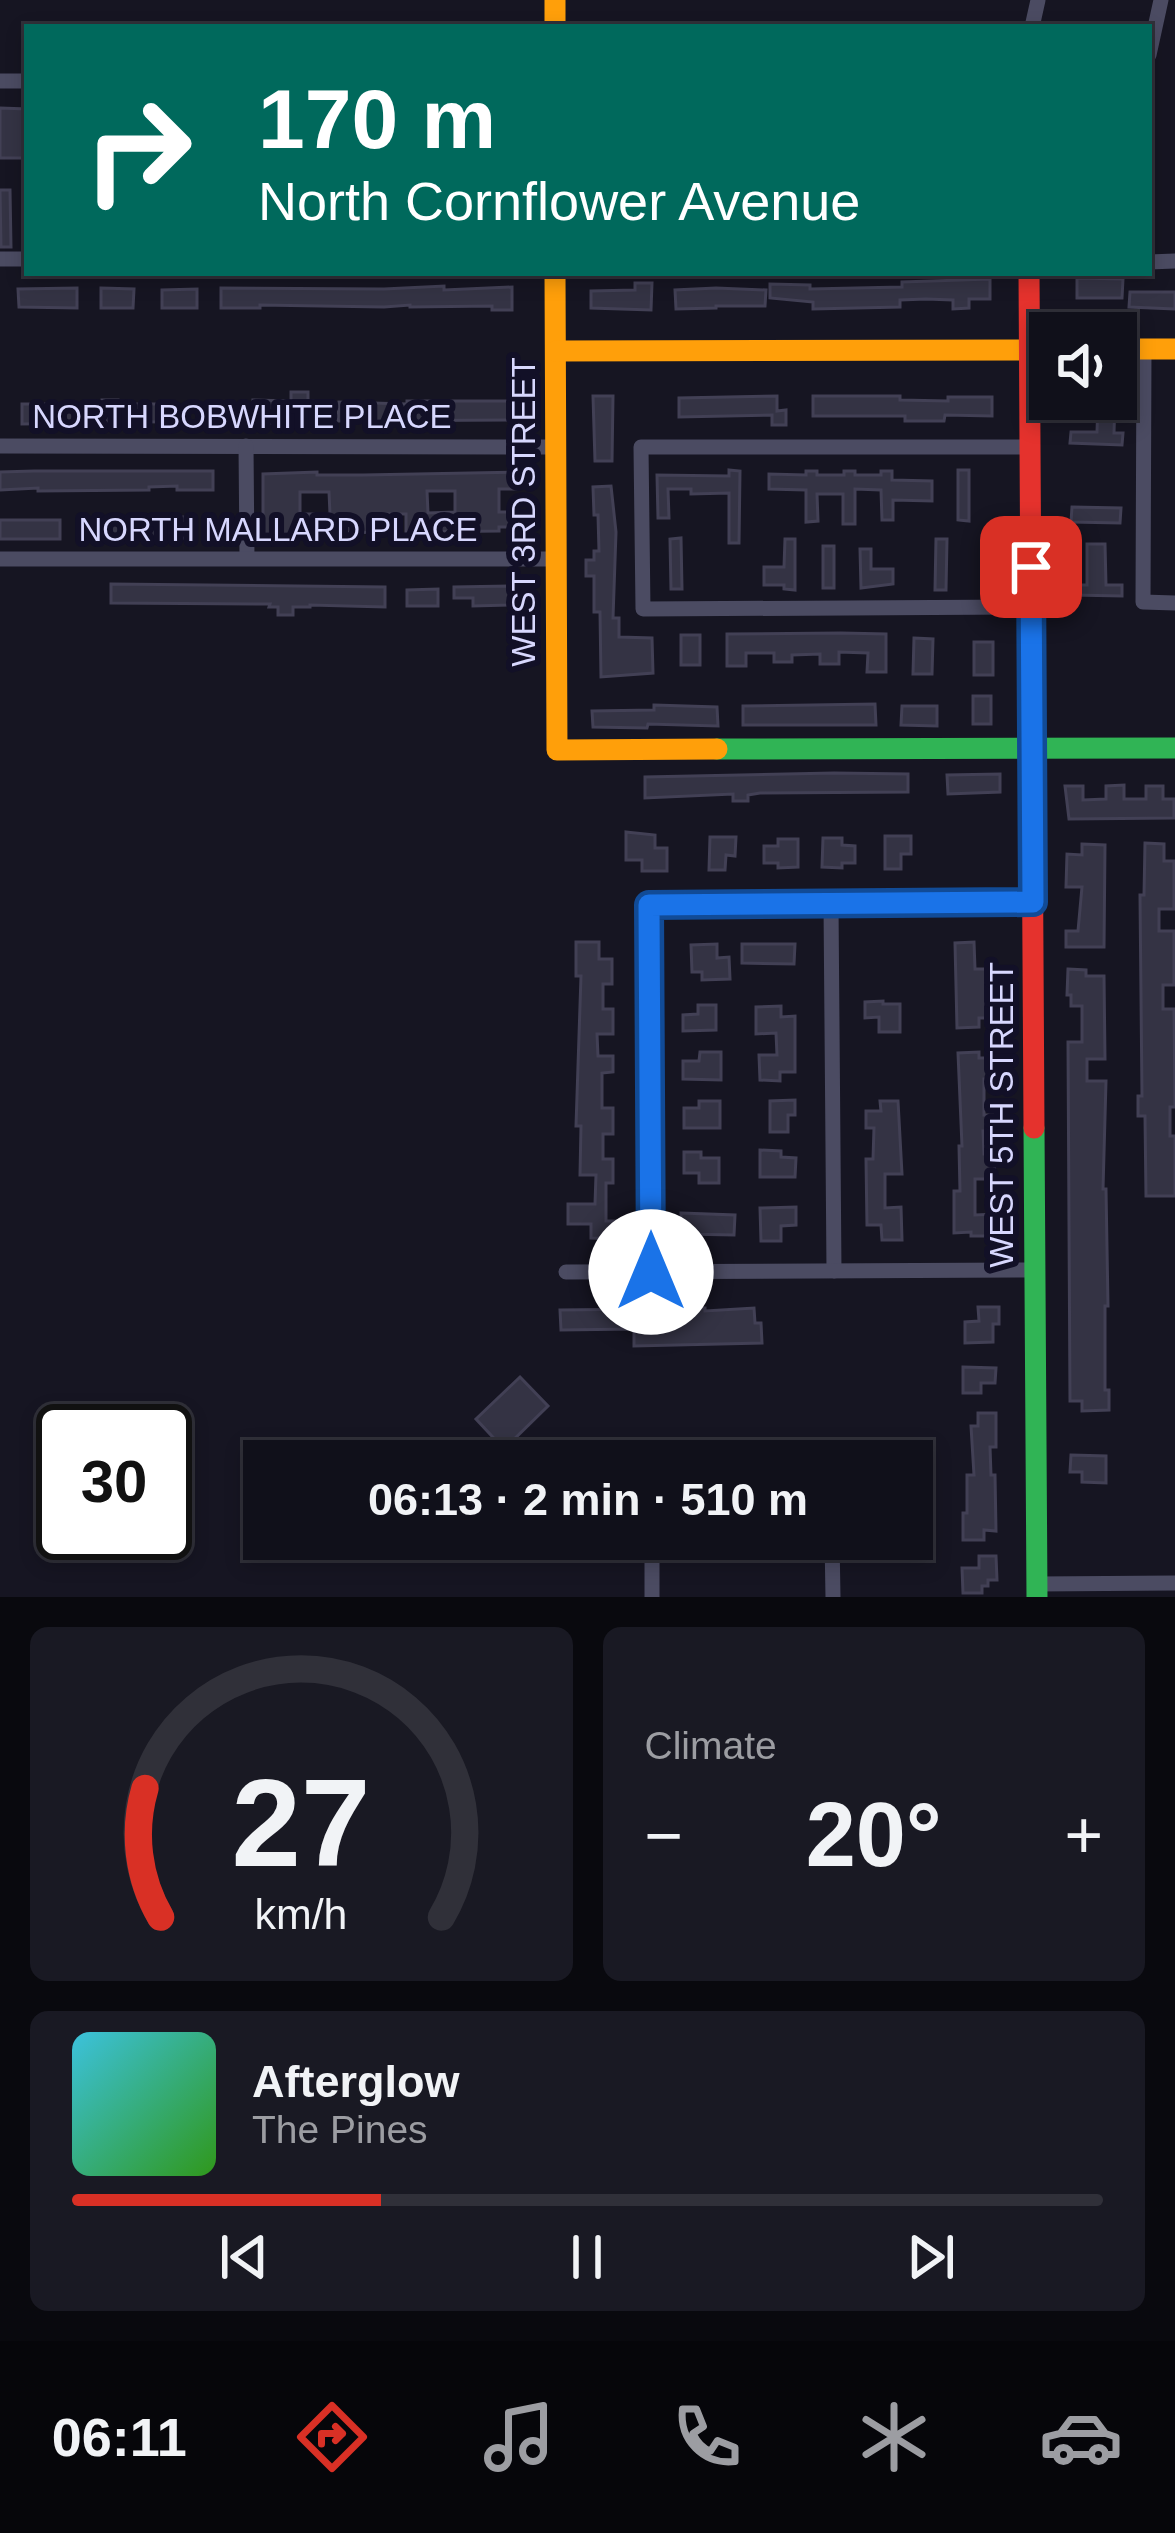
<!DOCTYPE html>
<html lang="en">
<head>
<meta charset="utf-8">
<style>
	body { margin:0; font-family:Arial,sans-serif; background:#191923; color:#f1f3f6; height:100vh; display:flex; flex-direction:column; font-size:45px; white-space:nowrap }
	* { box-sizing:border-box; margin:0 }
	p { font-size:39px; color:#9c9da2 }
	.icon { flex:none; width:66px; height:66px; fill:none; stroke:currentColor; stroke-width:2; stroke-linecap:round; stroke-linejoin:round }
	.map { position:relative; height:1597px; overflow:hidden }
	.drawer { display:flex; flex-direction:column; gap:30px; padding:30px; background:#09090e; flex:1 }
	.drawer>* { flex:none }
	.top-card { position:absolute; left:24px; top:24px; width:1128px; height:252px; border-radius:0px; box-shadow:0 6px 18px #0003,0 0 0 3px #303039; background:#00695c; color:#fff; overflow:hidden }
	.tools { position:absolute; left:1029px; top:312px; display:grid; gap:24px }
	.tools a { display:grid; place-items:center; width:108px; height:108px; border-radius:0px; background:#10101a; box-shadow:0 6px 18px #0003,0 0 0 3px #303039; font-size:60px }
	.speed { position:absolute; left:36px; top:1404px; display:flex; gap:24px; font-size:60px; font-weight:700; text-align:center }
	.speed>* { display:grid; place-content:center; width:156px; height:156px; border-radius:50%; background:#10101a; box-shadow:0 6px 18px #0003,0 0 0 3px #303039; line-height:1 }
	.speed .limit { border:6px solid #111; border-radius:18px; background:#fff; color:#111 }
	.pin { position:absolute; display:grid; place-items:center; width:102px; height:102px; color:#fff; margin:-51px; border-radius:24px; box-shadow:0 6px 18px #0006 }
	.me { position:absolute; width:132px; margin:-66px; rotate:0deg; stroke-linejoin:round; filter:drop-shadow(0 0 9px #0008) }
	.turn { display:flex; align-items:center; gap:42px; height:252px; padding:0 36px; font-size:54px }
	.turn .icon { width:156px; height:156px; stroke-width:2.5 }
	.turn b { display:block; font-size:84px; line-height:102px }
	.big { font-size:90px; font-weight:700; line-height:1.1 }
	.drawer .tile { flex:1; display:flex; flex-direction:column; justify-content:center; gap:18px; min-width:0; padding:0 42px; border-radius:18px; background:#191923 }
	.drawer .dial { align-items:center; gap:0 }
	.dial svg { height:312px; overflow:visible; fill:none; stroke:#303039; stroke-width:7; stroke-linecap:round; text-anchor:middle }
	.dial text { fill:#f1f3f6; stroke:none }
	.song { display:flex; align-items:center; gap:36px }
	.cover { width:144px; height:144px; border-radius:18px; background:linear-gradient(135deg,hsl(190 70% 55%),hsl(110 70% 35%)) }
	.played { height:12px; border-radius:6px; background:linear-gradient(90deg,#d93025 30%,#303039 30%) }
	.keys { display:flex; justify-content:space-around; direction:ltr }
	.heat { display:flex; justify-content:space-between; align-items:center; font-size:66px; direction:ltr }
	.drawer .tiles { flex:1; display:grid; gap:30px; grid-template-columns:1fr 1fr }
	.tile:last-child { grid-column:span 2 }
	.trip { position:absolute; left:243px; top:1440px; width:690px; height:120px; border-radius:0px; background:#10101a; box-shadow:0 6px 18px #0003,0 0 0 3px #303039; font-weight:700; line-height:120px; text-align:center }
	.tab-bar { display:flex; height:192px; justify-content:space-around; align-items:center; background:#06060a; color:#9c9da2 }
	.tab-bar .icon { width:84px; height:84px }
	.tab-bar .on { color:#d93025 }
	.tab-bar b { font-size:54px; color:#f1f3f6 }
	.map>svg:first-child { display:block }
	.building { fill:#343344; stroke:#424055; stroke-width:3; fill-rule:evenodd }
	.lines { fill:none; stroke-linecap:round; stroke-linejoin:round }
	.street { stroke:#4b4b62; stroke-width:15 }
	.fast { stroke:#30b455; stroke-width:21 }
	.slow { stroke:#ff9f0a; stroke-width:21 }
	.jam { stroke:#e5322d; stroke-width:21 }
	.route-casing { stroke:#114b97; stroke-width:30 }
	.route { stroke:#1a73e8; stroke-width:21 }
	.labels { text-anchor:middle; stroke-width:12; stroke-linejoin:round; paint-order:stroke }
	.street-label { font-size:33px; fill:#d7d7fe; stroke:#121027 }
</style>
</head>
<body>
<div class="map">
<svg width="1175" height="1597" viewBox="0 0 1175 1597">
	<rect width="100%" height="100%" fill="#161522"/>
	<g class="building">
		<path d="M 0,108 L 27,109 L 27,158 L 0,158 Z"/>
		<path d="M 0,190 L 10,190 L 11,247 L 1,247 Z"/>
		<path d="M 1077,278 L 1123,279 L 1122,298 L 1077,298 Z"/>
		<path d="M 990,279 L 990,299 L 969,299 L 969,308 L 953,309 L 953,300 L 926,299 L 900,300 L 900,307 L 813,309 L 813,302 L 770,298 L 770,284 L 810,285 L 810,289 L 902,287 L 902,282 Z"/>
		<path d="M 635,283 L 652,283 L 651,310 L 591,308 L 591,291 L 635,290 Z"/>
		<path d="M 444,286 L 444,290 L 512,287 L 512,310 L 492,310 L 492,306 L 410,307 L 410,305 L 384,307 L 260,305 L 260,308 L 221,308 L 221,288 L 384,289 Z"/>
		<path d="M 77,288 L 77,308 L 19,307 L 18,289 Z"/>
		<path d="M 101,288 L 134,289 L 133,308 L 101,308 Z"/>
		<path d="M 716,288 L 766,290 L 765,306 L 716,306 L 716,308 L 676,309 L 675,290 Z"/>
		<path d="M 197,289 L 197,308 L 162,308 L 162,290 Z"/>
		<path d="M 1130,292 L 1175,292 L 1175,309 L 1129,307 Z"/>
		<path d="M 291,392 L 308,392 L 308,401 L 315,401 L 315,421 L 254,424 L 253,400 L 291,401 Z"/>
		<path d="M 593,396 L 613,396 L 612,461 L 595,461 Z"/>
		<path d="M 777,396 L 777,411 L 786,410 L 786,425 L 772,425 L 772,415 L 679,417 L 679,398 Z"/>
		<path d="M 813,396 L 900,396 L 900,400 L 948,401 L 948,397 L 992,397 L 992,416 L 945,415 L 944,421 L 905,421 L 905,416 L 813,416 Z"/>
		<path d="M 1098,399 L 1115,399 L 1114,433 L 1123,433 L 1122,445 L 1070,443 L 1071,432 L 1097,432 Z"/>
		<path d="M 102,400 L 118,400 L 118,404 L 160,404 L 160,422 L 94,421 L 94,423 L 22,424 L 22,404 L 102,404 Z"/>
		<path d="M 407,401 L 512,401 L 512,420 L 338,421 L 339,402 L 407,404 Z"/>
		<path d="M 729,470 L 740,471 L 739,543 L 729,543 L 729,493 L 691,494 L 691,489 L 668,489 L 669,518 L 658,518 L 657,475 L 729,476 Z"/>
		<path d="M 958,470 L 969,470 L 969,521 L 958,520 Z"/>
		<path d="M 34,471 L 213,471 L 213,490 L 177,490 L 177,486 L 149,487 L 149,490 L 38,491 L 38,488 L 0,490 L 0,472 Z"/>
		<path d="M 806,471 L 817,471 L 817,475 L 844,475 L 844,471 L 855,471 L 855,475 L 881,475 L 881,471 L 892,471 L 892,480 L 932,481 L 932,501 L 893,500 L 893,520 L 882,520 L 881,490 L 855,489 L 855,524 L 843,524 L 843,494 L 817,494 L 818,521 L 806,522 L 806,490 L 769,489 L 769,474 L 806,475 Z"/>
		<path d="M 317,472 L 317,475 L 363,475 L 517,472 L 517,489 L 499,489 L 499,512 L 517,512 L 517,527 L 499,527 L 499,531 L 406,532 L 406,514 L 386,514 L 386,532 L 263,534 L 263,474 ZM 427,491 L 455,491 L 455,512 L 428,513 ZM 300,492 L 329,492 L 330,514 L 300,514 Z"/>
		<path d="M 611,486 L 616,532 L 613,618 L 619,618 L 619,637 L 652,638 L 653,673 L 601,677 L 600,612 L 594,612 L 594,576 L 586,576 L 586,560 L 594,560 L 594,551 L 599,551 L 598,515 L 594,515 L 593,487 Z"/>
		<path d="M 1072,507 L 1121,508 L 1120,523 L 1071,522 Z"/>
		<path d="M 165,517 L 195,517 L 195,538 L 96,539 L 95,520 L 165,520 Z"/>
		<rect x="0" y="520" width="60" height="19"/>
		<path d="M 681,538 L 682,589 L 671,589 L 670,539 Z"/>
		<path d="M 785,539 L 795,539 L 795,590 L 784,589 L 784,585 L 764,585 L 764,567 L 784,567 Z"/>
		<path d="M 936,539 L 947,539 L 946,590 L 935,590 Z"/>
		<path d="M 1087,544 L 1105,544 L 1106,585 L 1122,585 L 1122,596 L 1072,595 L 1072,585 L 1087,585 Z"/>
		<rect x="823" y="546" width="11" height="42"/>
		<path d="M 860,549 L 871,549 L 871,569 L 893,569 L 893,584 L 861,588 Z"/>
		<path d="M 111,584 L 385,587 L 385,607 L 310,605 L 310,607 L 293,607 L 293,615 L 278,615 L 278,607 L 269,607 L 270,604 L 111,603 Z"/>
		<path d="M 510,586 L 510,605 L 473,606 L 473,598 L 454,598 L 454,587 Z"/>
		<path d="M 438,589 L 438,606 L 407,606 L 407,590 Z"/>
		<path d="M 841,633 L 886,634 L 886,672 L 867,672 L 868,653 L 839,652 L 839,664 L 820,664 L 820,654 L 792,655 L 792,662 L 774,662 L 774,653 L 746,653 L 746,666 L 727,666 L 727,634 Z"/>
		<rect x="681" y="635" width="19" height="30"/>
		<path d="M 914,638 L 933,639 L 932,674 L 913,674 Z"/>
		<rect x="974" y="642" width="19" height="33"/>
		<rect x="973" y="696" width="18" height="28"/>
		<path d="M 875,704 L 876,725 L 743,725 L 743,706 Z"/>
		<path d="M 654,705 L 717,707 L 718,726 L 648,724 L 647,728 L 593,727 L 592,711 L 654,710 Z"/>
		<path d="M 902,706 L 937,706 L 937,726 L 901,725 Z"/>
		<path d="M 834,773 L 908,774 L 908,792 L 760,793 L 748,795 L 748,801 L 733,801 L 733,794 L 645,798 L 645,777 Z"/>
		<path d="M 1000,774 L 1000,792 L 948,794 L 947,775 Z"/>
		<path d="M 1124,785 L 1124,799 L 1146,799 L 1146,786 L 1163,786 L 1163,799 L 1174,799 L 1174,818 L 1069,819 L 1065,786 L 1083,786 L 1083,800 L 1106,799 L 1106,786 Z"/>
		<path d="M 626,832 L 655,835 L 655,848 L 667,848 L 667,871 L 642,871 L 642,860 L 626,860 Z"/>
		<path d="M 885,836 L 911,836 L 911,854 L 901,854 L 901,869 L 885,869 Z"/>
		<path d="M 710,837 L 736,837 L 735,856 L 726,855 L 725,870 L 709,870 Z"/>
		<path d="M 823,838 L 842,838 L 842,845 L 855,846 L 855,863 L 842,863 L 842,868 L 822,867 Z"/>
		<path d="M 778,839 L 798,839 L 798,867 L 778,868 L 778,863 L 764,863 L 764,846 L 778,846 Z"/>
		<path d="M 1145,843 L 1164,844 L 1164,861 L 1174,861 L 1174,909 L 1159,909 L 1159,931 L 1174,931 L 1174,985 L 1163,985 L 1163,1009 L 1174,1009 L 1175,1107 L 1170,1107 L 1170,1136 L 1175,1136 L 1175,1196 L 1146,1196 L 1145,1116 L 1138,1116 L 1138,1096 L 1142,1096 L 1140,895 L 1144,895 Z"/>
		<path d="M 1082,844 L 1105,845 L 1104,947 L 1066,947 L 1066,931 L 1078,931 L 1082,887 L 1066,887 L 1067,854 L 1082,855 Z"/>
		<path d="M 576,942 L 599,942 L 599,959 L 612,959 L 612,984 L 603,984 L 603,1009 L 613,1009 L 613,1034 L 597,1034 L 598,1056 L 613,1056 L 613,1072 L 602,1073 L 602,1108 L 613,1108 L 613,1134 L 603,1134 L 603,1159 L 613,1159 L 613,1183 L 606,1183 L 606,1221 L 616,1221 L 616,1239 L 591,1238 L 591,1224 L 568,1224 L 568,1204 L 595,1204 L 596,1175 L 580,1175 L 581,1126 L 576,1126 L 581,976 L 576,976 Z"/>
		<path d="M 974,942 L 975,969 L 990,969 L 991,1000 L 995,1000 L 995,1018 L 979,1018 L 979,1027 L 957,1028 L 955,943 Z"/>
		<path d="M 717,944 L 717,958 L 729,957 L 730,979 L 702,980 L 702,972 L 692,972 L 691,945 Z"/>
		<path d="M 742,944 L 795,944 L 794,964 L 742,963 Z"/>
		<path d="M 1068,969 L 1086,970 L 1086,976 L 1104,976 L 1105,1059 L 1087,1059 L 1087,1081 L 1106,1081 L 1103,1189 L 1106,1189 L 1108,1306 L 1105,1306 L 1105,1390 L 1109,1390 L 1109,1410 L 1082,1411 L 1082,1401 L 1070,1401 L 1068,1042 L 1082,1042 L 1082,1006 L 1071,1006 L 1071,995 L 1067,995 Z"/>
		<path d="M 883,1001 L 883,1004 L 900,1004 L 900,1032 L 879,1032 L 879,1017 L 865,1018 L 865,1002 Z"/>
		<path d="M 698,1005 L 716,1005 L 716,1030 L 683,1031 L 683,1015 L 698,1014 Z"/>
		<path d="M 781,1006 L 781,1017 L 795,1016 L 795,1072 L 780,1072 L 780,1081 L 760,1080 L 759,1055 L 777,1055 L 776,1033 L 756,1034 L 756,1007 Z"/>
		<path d="M 700,1052 L 721,1052 L 721,1080 L 683,1079 L 683,1061 L 699,1061 Z"/>
		<path d="M 979,1052 L 979,1058 L 994,1058 L 994,1079 L 984,1079 L 984,1115 L 994,1115 L 995,1131 L 983,1131 L 984,1154 L 994,1154 L 995,1179 L 975,1179 L 975,1215 L 998,1214 L 998,1236 L 971,1236 L 971,1232 L 954,1233 L 954,1191 L 960,1191 L 959,1146 L 962,1146 L 958,1053 Z"/>
		<path d="M 795,1100 L 795,1115 L 788,1115 L 788,1132 L 770,1132 L 770,1101 Z"/>
		<path d="M 699,1101 L 720,1101 L 720,1128 L 684,1128 L 684,1108 L 699,1108 Z"/>
		<path d="M 880,1101 L 898,1101 L 902,1174 L 885,1174 L 885,1208 L 901,1207 L 902,1240 L 882,1240 L 881,1225 L 867,1225 L 866,1159 L 873,1159 L 874,1128 L 866,1128 L 866,1111 L 881,1111 Z"/>
		<path d="M 760,1150 L 781,1151 L 781,1157 L 796,1158 L 795,1177 L 760,1177 Z"/>
		<path d="M 684,1152 L 701,1152 L 701,1158 L 719,1158 L 719,1183 L 699,1183 L 699,1173 L 684,1173 Z"/>
		<path d="M 796,1207 L 796,1225 L 781,1226 L 781,1241 L 761,1241 L 760,1208 Z"/>
		<path d="M 681,1213 L 735,1215 L 734,1235 L 681,1234 Z"/>
		<path d="M 978,1307 L 999,1307 L 999,1324 L 993,1324 L 993,1342 L 965,1343 L 965,1322 L 979,1321 Z"/>
		<path d="M 680,1308 L 705,1308 L 705,1311 L 754,1308 L 755,1323 L 761,1323 L 762,1343 L 634,1346 L 634,1329 L 561,1330 L 560,1310 L 650,1309 L 651,1320 L 680,1320 Z"/>
		<path d="M 963,1367 L 996,1368 L 995,1383 L 981,1383 L 981,1393 L 963,1393 Z"/>
		<path d="M 520,1377 L 548,1406 L 504,1449 L 476,1419 Z"/>
		<path d="M 978,1413 L 996,1413 L 996,1447 L 990,1447 L 991,1475 L 995,1475 L 996,1531 L 984,1530 L 984,1540 L 963,1540 L 963,1513 L 967,1513 L 967,1475 L 974,1475 L 971,1426 L 978,1426 Z"/>
		<path d="M 1071,1455 L 1106,1456 L 1106,1483 L 1082,1482 L 1082,1472 L 1070,1472 Z"/>
		<path d="M 979,1556 L 996,1556 L 997,1580 L 988,1580 L 988,1586 L 982,1586 L 982,1593 L 963,1593 L 962,1568 L 979,1568 Z"/>
	</g>
	<g class="lines">
		<g class="street">
			<path d="M 1032,27 L 1038,0"/>
			<path d="M 1149,55 L 1161,0"/>
			<path d="M 0,81 L 27,81"/>
			<path d="M 0,259 L 27,259"/>
			<path d="M 1149,262 L 1175,261"/>
			<path d="M 1144,349 L 1143,602 L 1175,603"/>
			<path d="M 0,446 L 556,447"/>
			<path d="M 246,446 L 247,558"/>
			<path d="M 0,559 L 556,559"/>
			<path d="M 1030,607 L 643,609 L 641,447 L 1032,447"/>
			<path d="M 831,904 L 834,1271"/>
			<path d="M 566,1272 L 1034,1270"/>
			<path d="M 651,1272 L 649,905 L 1033,902"/>
			<path d="M 652,1539 L 652,1597"/>
			<path d="M 832,1539 L 833,1597"/>
			<path d="M 1037,1584 L 1175,1583"/>
		</g>
		<g class="fast">
			<path d="M 717,749 L 1175,748"/>
			<path d="M 1034,1128 L 1037,1597"/>
		</g>
		<g class="slow">
			<path d="M 555,0 L 555,27"/>
			<path d="M 555,273 L 557,750 L 717,749"/>
			<path d="M 1116,349 L 1175,349"/>
			<path d="M 556,351 L 1050,350"/>
		</g>
		<path class="jam" d="M 1029,273 L 1034,1128"/>
	</g>
	<g class="lines">
		<g class="route-casing">
			<path id="route" d="M 651,1272 L 649,905 L 1033,902 L 1031,567"/>
		</g>
		<use href="#route" class="route"/>
	</g>
	<g class="labels">
		<g class="street-label">
			<text x="242" y="428">NORTH BOBWHITE PLACE</text>
			<text transform="translate(523 512) rotate(-90)" y="12">WEST 3RD STREET</text>
			<text x="278" y="541">NORTH MALLARD PLACE</text>
			<text transform="translate(1001 1115) rotate(-90)" y="12">WEST 5TH STREET</text>
		</g>
	</g>
</svg>
<div class="tools">
<a><svg class="icon" aria-label="sound" viewBox="0 0 24 24"><path d="M4 9h4l5-4v14l-5-4H4zM17 9q2 3 0 6"/></svg></a>
</div>
<div class="speed"><div class="limit">30</div></div>
<div class="pin" style="left:1031px;top:567px;background:#d93025"><svg class="icon" aria-label="arrive" viewBox="0 0 24 24"><path d="M6 21V4h12l-3 4 3 4H6"/></svg></div>
<svg class="me" style="left:651px;top:1272px" viewBox="-20 -20 40 40"><circle r="19" fill="#fff"/><path d="M0-13L10 11 0 6-10 11z" fill="#1a73e8"/></svg>
<div class="trip">06:13 · 2 min · 510 m</div>
<div class="top-card">
<div class="turn"><svg class="icon" aria-label="right" viewBox="0 0 24 24"><path d="M7 20v-9h11M14 6l5 5-5 5"/></svg><div><b>170 m</b>North Cornflower Avenue</div></div>
</div>
</div>
<section class="drawer">
<div class="tiles">
<div class="tile dial"><svg viewBox="0 0 100 80">
<path d="M14 69A42 42 0 1 1 86 69"/>
<path d="M14 69A42 42 0 0 1 10 36" stroke="#d93025"/>
<text x="50" y="56" font-size="32" font-weight="700">27</text>
<text x="50" y="72" font-size="11">km/h</text>
</svg></div>
<div class="tile"><p>Climate</p>
<div class="heat"><a>−</a><b class="big">20°</b><a>+</a></div>
</div>
<div class="tile">
<div class="song"><i class="cover"></i><div><b>Afterglow</b><p>The Pines</p></div></div>
<div class="played"></div>
<div class="keys"><svg class="icon" aria-label="previous" viewBox="0 0 24 24"><path d="M18 5L8 12l10 7zM5 5v14"/></svg><svg class="icon" aria-label="pause" viewBox="0 0 24 24"><path d="M8 5v14M16 5v14"/></svg><svg class="icon" aria-label="next" viewBox="0 0 24 24"><path d="M6 5l10 7-10 7zM19 5v14"/></svg></div>
</div>
</div>
</section>
<nav class="tab-bar">
<b>06:11</b>
<svg class="icon on" aria-label="directions" viewBox="0 0 24 24"><path d="M12 3l9 9-9 9-9-9zM9 14v-3h6M13 9l2 2-2 2"/></svg>
<svg class="icon" aria-label="music" viewBox="0 0 24 24"><path d="M9 18V5l10-2v13"/><circle cx="6" cy="18" r="3"/><circle cx="16" cy="16" r="3"/></svg>
<svg class="icon" aria-label="phone" viewBox="0 0 24 24"><path d="M5 4h4l2 5-3 2q2 4 5 5l2-3 5 2v4C11 20 4 13 5 4z"/></svg>
<svg class="icon" aria-label="climate" viewBox="0 0 24 24"><path d="M12 3v18M4 7l16 10M4 17L20 7"/></svg>
<svg class="icon" aria-label="car" viewBox="0 0 24 24"><path d="M5 17H2v-5l4-1 3-4h7l3 4 3 1v5h-3M9 17h6M6 11h13"/><circle cx="7" cy="17" r="2"/><circle cx="17" cy="17" r="2"/></svg>
</nav>
</body>
</html>
